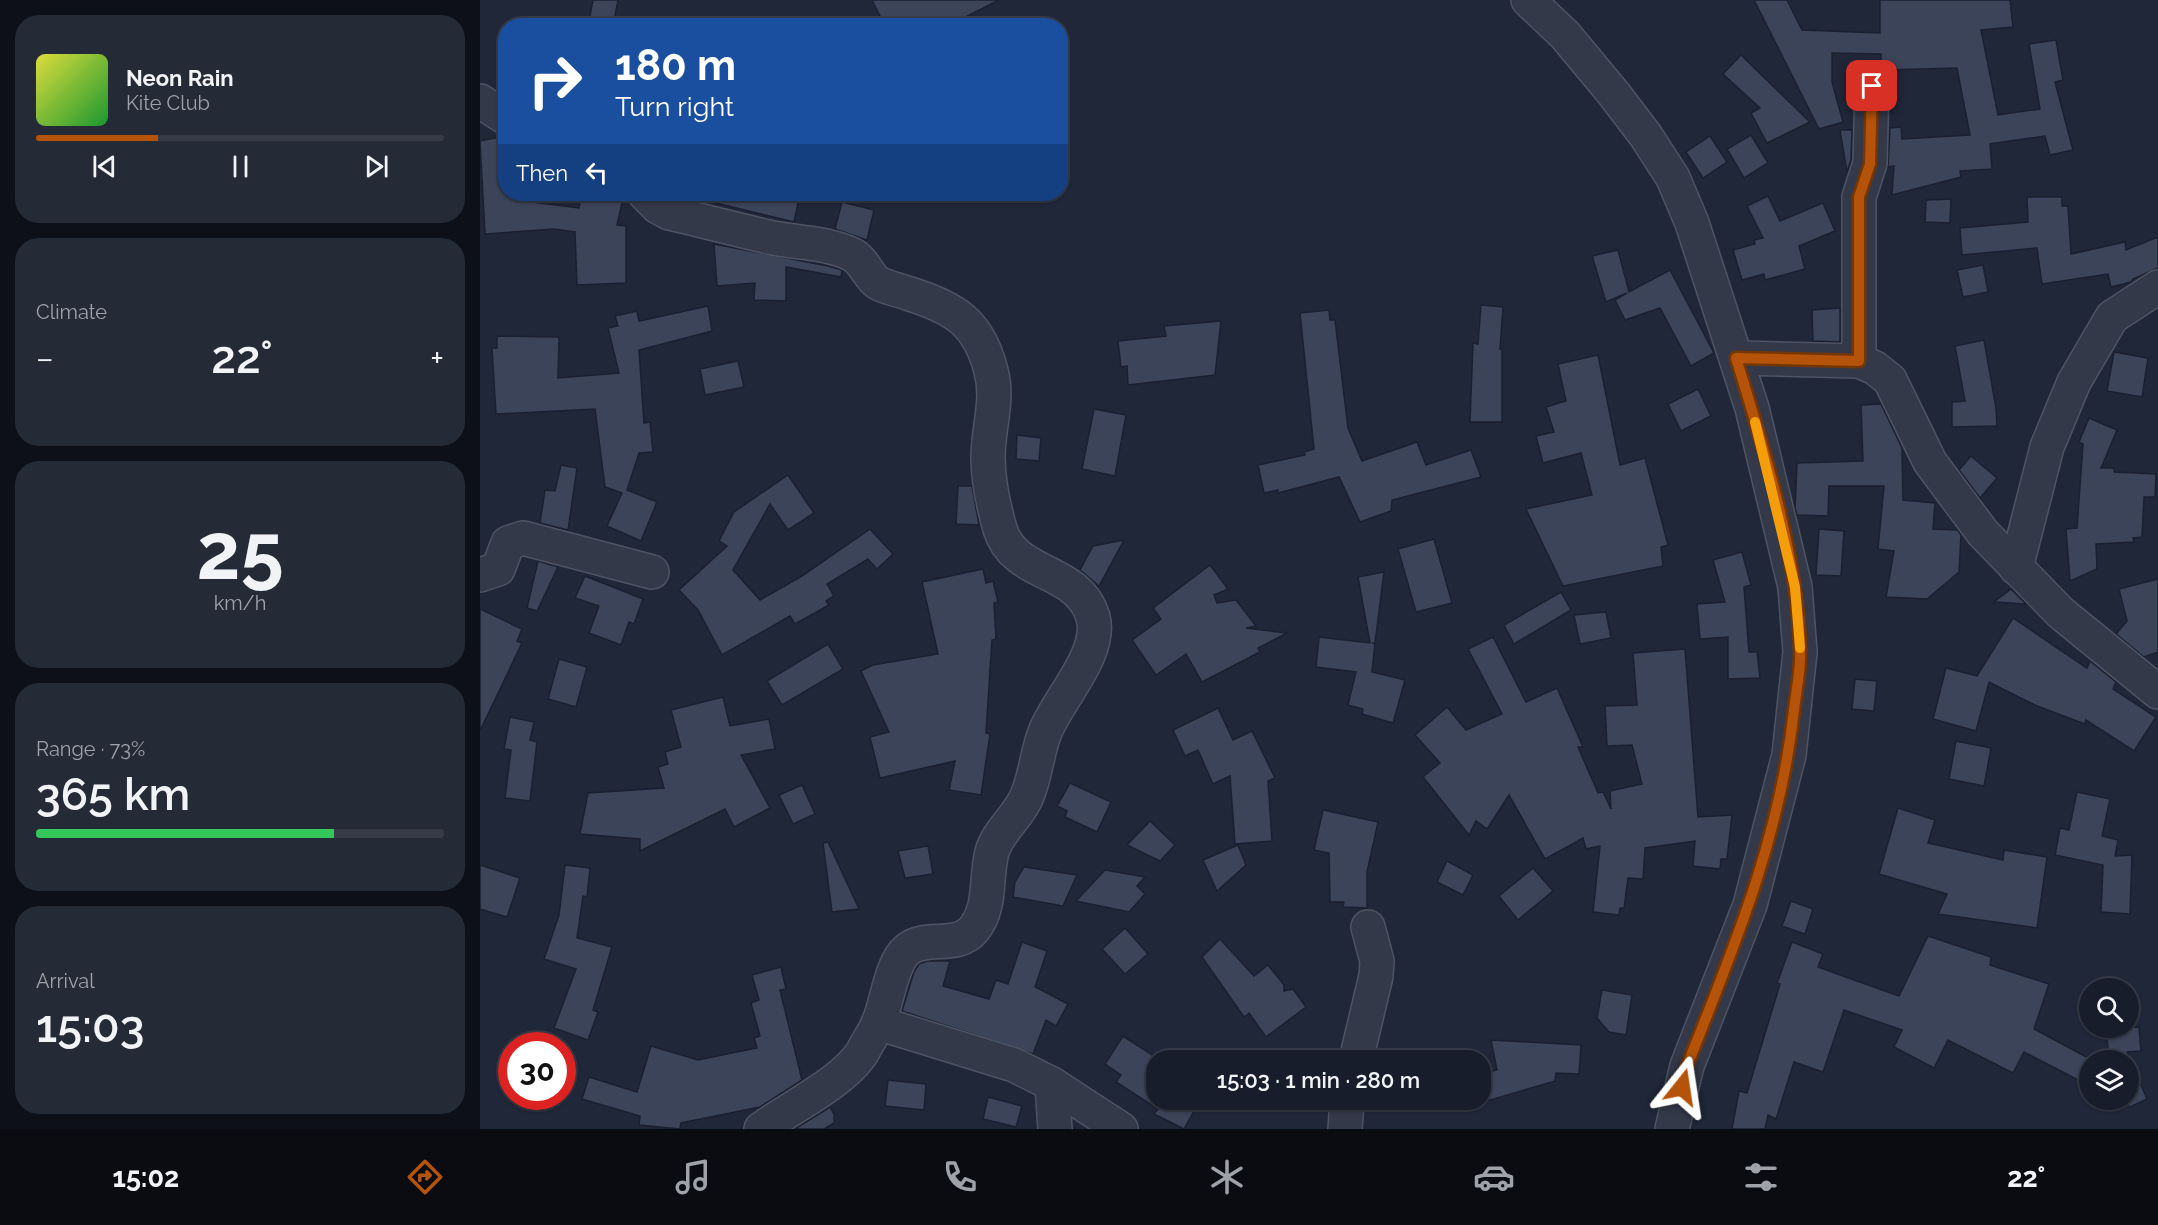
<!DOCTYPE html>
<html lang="en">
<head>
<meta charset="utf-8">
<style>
	body { margin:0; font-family:Raleway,sans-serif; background:#252a37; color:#f1f3f6; height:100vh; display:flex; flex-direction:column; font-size:22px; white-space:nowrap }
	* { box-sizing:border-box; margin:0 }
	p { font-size:20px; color:#9fa2a9 }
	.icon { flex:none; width:33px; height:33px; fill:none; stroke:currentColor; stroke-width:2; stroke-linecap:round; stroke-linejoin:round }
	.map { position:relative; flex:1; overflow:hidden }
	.drawer { display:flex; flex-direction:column; gap:15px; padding:15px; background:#0d1018; width:480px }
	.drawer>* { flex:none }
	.hud { position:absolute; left:18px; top:18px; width:570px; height:183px; border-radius:24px; box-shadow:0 2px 4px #0004,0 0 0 2px #363b47; background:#1a4fa0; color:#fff; overflow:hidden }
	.fabs { position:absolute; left:1599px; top:978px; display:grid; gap:12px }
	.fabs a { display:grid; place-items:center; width:60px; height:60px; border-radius:50%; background:#181d2b; box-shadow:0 2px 4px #0004,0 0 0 2px #363b47; font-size:30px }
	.speed { position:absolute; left:18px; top:1032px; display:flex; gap:12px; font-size:30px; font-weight:700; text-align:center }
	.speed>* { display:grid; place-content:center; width:78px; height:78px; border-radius:50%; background:#181d2b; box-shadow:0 2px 4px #0004,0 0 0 2px #363b47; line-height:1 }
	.speed .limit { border:9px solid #d22; background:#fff; color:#111 }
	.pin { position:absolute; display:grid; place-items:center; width:51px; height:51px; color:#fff; margin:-26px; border-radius:12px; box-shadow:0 3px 9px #0006 }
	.me { position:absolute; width:66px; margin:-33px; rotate:15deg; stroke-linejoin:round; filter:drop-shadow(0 0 4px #0008) }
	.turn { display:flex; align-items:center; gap:21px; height:126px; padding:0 18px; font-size:27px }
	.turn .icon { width:78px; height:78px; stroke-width:2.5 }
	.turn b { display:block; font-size:42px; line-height:51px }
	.then { display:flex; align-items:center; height:57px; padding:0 18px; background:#0003; gap:12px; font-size:22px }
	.big { font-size:45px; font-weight:600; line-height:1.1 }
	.drawer .tile { flex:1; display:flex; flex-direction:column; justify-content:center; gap:9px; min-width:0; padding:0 21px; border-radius:24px; background:#252a37 }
	.drawer .dial { align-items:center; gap:0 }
	.dial b { font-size:78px; line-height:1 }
	.song { display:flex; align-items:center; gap:18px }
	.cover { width:72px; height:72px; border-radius:9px; background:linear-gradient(135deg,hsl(60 70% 55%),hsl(130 70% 35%)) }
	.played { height:6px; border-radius:3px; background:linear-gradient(90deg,#b45309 30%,#363b47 30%) }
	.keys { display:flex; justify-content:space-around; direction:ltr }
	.heat { display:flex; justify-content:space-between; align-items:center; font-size:33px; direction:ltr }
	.charge { height:9px; border-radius:4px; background:linear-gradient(90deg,#34c759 73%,#363b47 0) }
	.trip { position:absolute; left:666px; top:1050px; width:345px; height:60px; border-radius:24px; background:#181d2b; box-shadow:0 2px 4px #0004,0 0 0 2px #363b47; font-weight:600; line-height:60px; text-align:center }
	.tab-bar { display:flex; height:96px; justify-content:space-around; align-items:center; background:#0a0c11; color:#9fa2a9 }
	.tab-bar .icon { width:42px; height:42px }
	.tab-bar .on { color:#b45309 }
	.tab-bar b { font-size:27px; color:#f1f3f6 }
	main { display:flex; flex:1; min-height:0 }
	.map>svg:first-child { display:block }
	.building { fill:#3c4459; stroke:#1b2030; stroke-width:1.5 }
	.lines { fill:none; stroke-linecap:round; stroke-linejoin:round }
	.minor-casing { stroke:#4e5464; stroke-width:36 }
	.minor { stroke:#343949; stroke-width:33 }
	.route-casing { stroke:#753606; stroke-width:15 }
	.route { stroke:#b45309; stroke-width:10 }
	.slow { stroke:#f59e0b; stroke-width:10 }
</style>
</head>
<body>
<main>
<section class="drawer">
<div class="tile">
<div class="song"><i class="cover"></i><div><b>Neon Rain</b><p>Kite Club</p></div></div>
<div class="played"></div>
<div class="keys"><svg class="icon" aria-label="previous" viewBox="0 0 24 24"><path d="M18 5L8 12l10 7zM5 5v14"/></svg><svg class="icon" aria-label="pause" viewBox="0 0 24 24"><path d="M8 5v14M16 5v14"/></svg><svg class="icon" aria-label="next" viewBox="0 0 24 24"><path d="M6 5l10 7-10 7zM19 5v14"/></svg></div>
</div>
<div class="tile"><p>Climate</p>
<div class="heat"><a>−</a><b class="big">22°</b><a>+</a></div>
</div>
<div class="tile dial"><b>25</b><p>km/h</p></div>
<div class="tile"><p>Range · 73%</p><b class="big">365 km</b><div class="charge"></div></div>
<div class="tile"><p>Arrival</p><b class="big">15:03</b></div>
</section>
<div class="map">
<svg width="1678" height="1129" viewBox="0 0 1678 1129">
	<rect width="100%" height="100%" fill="#202739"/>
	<g class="building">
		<path d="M 113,0 L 138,0 L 133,26 L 108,26 Z"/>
		<path d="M 392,0 L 519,0 L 468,26 L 444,26 L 440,17 L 423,26 L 405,26 Z"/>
		<path d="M 1274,0 L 1307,0 L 1322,30 L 1400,33 L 1400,0 L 1530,0 L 1533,27 L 1501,30 L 1518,115 L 1560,109 L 1549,44 L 1576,40 L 1583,80 L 1575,82 L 1593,150 L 1570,155 L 1565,136 L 1510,144 L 1512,169 L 1480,171 L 1481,177 L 1412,195 L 1414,166 L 1408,167 L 1410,128 L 1421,127 L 1422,139 L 1490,135 L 1477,68 L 1401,70 L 1401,54 L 1352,53 L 1352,82 L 1363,122 L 1339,129 Z"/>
		<path d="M 1261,55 L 1330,122 L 1287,143 L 1271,113 L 1280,108 L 1243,74 Z"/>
		<path d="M 1360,130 L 1372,130 L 1371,160 L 1367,172 Z"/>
		<path d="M 1271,135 L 1288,163 L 1264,178 L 1247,149 Z"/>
		<path d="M 1230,136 L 1247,162 L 1223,178 L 1206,152 Z"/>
		<path d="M 20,137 L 26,164 L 26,194 L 53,194 L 53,202 L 99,208 L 102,194 L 144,194 L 137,225 L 146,226 L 146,283 L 97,285 L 95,232 L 74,229 L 5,234 L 0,141 Z"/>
		<path d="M 233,194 L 320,194 L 314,222 L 232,202 Z"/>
		<path d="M 1288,196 L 1300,221 L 1343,203 L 1355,231 L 1319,246 L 1325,269 L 1285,280 L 1284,274 L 1262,280 L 1253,250 L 1275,244 L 1274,240 L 1283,238 L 1267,206 Z"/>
		<path d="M 1547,197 L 1582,197 L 1582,206 L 1588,206 L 1591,254 L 1645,242 L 1646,250 L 1678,237 L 1678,268 L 1653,279 L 1651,282 L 1631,287 L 1628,274 L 1562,284 L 1557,248 L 1482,255 L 1480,228 L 1548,222 Z"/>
		<path d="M 1471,199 L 1470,223 L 1445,222 L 1446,200 Z"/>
		<path d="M 362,202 L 394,210 L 387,240 L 355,229 Z"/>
		<path d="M 234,244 L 348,266 L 362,270 L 361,277 L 306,267 L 306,301 L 274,300 L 275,283 L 237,286 Z"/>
		<path d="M 1138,250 L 1149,292 L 1190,270 L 1234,353 L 1211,366 L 1180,308 L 1145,320 L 1135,300 L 1147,293 L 1126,302 L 1112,256 Z"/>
		<path d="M 1503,265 L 1508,292 L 1483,297 L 1477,270 Z"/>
		<path d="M 1001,305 L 1023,307 L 1020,349 L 1022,349 L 1022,422 L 990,422 L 993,343 L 998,344 Z"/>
		<path d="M 228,306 L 232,331 L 159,350 L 164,423 L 170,422 L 173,452 L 159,453 L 147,490 L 177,502 L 161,541 L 127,526 L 142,493 L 125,487 L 115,409 L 16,414 L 12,348 L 17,348 L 17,336 L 79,337 L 78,378 L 139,373 L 128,328 L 138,326 L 135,316 L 157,311 L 159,321 Z"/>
		<path d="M 1360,308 L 1360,342 L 1333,341 L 1332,310 Z"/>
		<path d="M 849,310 L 850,320 L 855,320 L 868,428 L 882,461 L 937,442 L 946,465 L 991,450 L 1001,477 L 912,500 L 911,511 L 880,522 L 859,477 L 798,493 L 798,490 L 784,493 L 778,465 L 825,455 L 824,452 L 834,449 L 820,313 Z"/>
		<path d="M 741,321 L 735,375 L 648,385 L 647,366 L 641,367 L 638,341 L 686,336 L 684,326 Z"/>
		<path d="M 1504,340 L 1516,408 L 1517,426 L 1472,427 L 1472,402 L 1485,401 L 1475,346 Z"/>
		<path d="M 1634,352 L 1668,358 L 1662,397 L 1627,391 Z"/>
		<path d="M 1118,355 L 1140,465 L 1165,458 L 1188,545 L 1181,547 L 1183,566 L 1083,586 L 1046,509 L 1112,495 L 1101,453 L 1063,463 L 1056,436 L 1074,432 L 1066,407 L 1086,401 L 1078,364 Z"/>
		<path d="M 258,361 L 264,387 L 225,395 L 220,369 Z"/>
		<path d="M 1218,389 L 1231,416 L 1201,431 L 1188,404 Z"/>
		<path d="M 1401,404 L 1422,448 L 1423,500 L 1455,503 L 1453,529 L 1478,530 L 1481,535 L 1479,572 L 1447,599 L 1406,597 L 1414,551 L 1398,549 L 1404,486 L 1349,486 L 1348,516 L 1317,515 L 1315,508 L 1317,463 L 1383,461 L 1381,405 Z"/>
		<path d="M 614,409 L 646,415 L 635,476 L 602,469 Z"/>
		<path d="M 1609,418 L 1637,430 L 1621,468 L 1634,468 L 1634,472 L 1676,474 L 1675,497 L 1664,497 L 1662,537 L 1653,538 L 1654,542 L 1616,544 L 1617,569 L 1590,581 L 1586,529 L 1597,528 L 1603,444 L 1599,442 Z"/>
		<path d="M 537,435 L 561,438 L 559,461 L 536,459 Z"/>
		<path d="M 1491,456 L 1517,478 L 1500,498 L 1479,470 Z"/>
		<path d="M 81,465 L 97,468 L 88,530 L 60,523 L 65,490 L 75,491 Z"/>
		<path d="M 308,475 L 334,513 L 308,530 L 290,504 L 253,570 L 280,600 L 322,576 L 390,529 L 413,554 L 397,569 L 388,559 L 347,584 L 354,596 L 346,601 L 349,605 L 315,624 L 310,616 L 242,655 L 218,610 L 199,590 L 247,546 L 239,541 L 254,512 Z"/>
		<path d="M 478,486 L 492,486 L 499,525 L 476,524 Z"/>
		<path d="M 1339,529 L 1364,531 L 1361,576 L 1336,575 Z"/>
		<path d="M 954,539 L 972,603 L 936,612 L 918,549 Z"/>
		<path d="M 644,540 L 619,586 L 600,570 L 613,546 Z"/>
		<path d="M 1262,552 L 1271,585 L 1264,587 L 1269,652 L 1277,652 L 1280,678 L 1248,679 L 1248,637 L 1220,639 L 1217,604 L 1245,602 L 1233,560 Z"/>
		<path d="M 58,561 L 78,567 L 57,611 L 47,608 Z"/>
		<path d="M 730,565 L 748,589 L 734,595 L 737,603 L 756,600 L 776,626 L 766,628 L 807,633 L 778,648 L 780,652 L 722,682 L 706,654 L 676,675 L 652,640 L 681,619 L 673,608 Z"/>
		<path d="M 503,569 L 506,583 L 513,581 L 518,602 L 514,603 L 516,639 L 512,640 L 506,733 L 510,734 L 501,795 L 469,790 L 475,761 L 400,778 L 390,737 L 409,732 L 381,671 L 393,665 L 458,654 L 442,582 Z"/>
		<path d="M 904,572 L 895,643 L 892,643 L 895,643 L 892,672 L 925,680 L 913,723 L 882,714 L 883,709 L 868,705 L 876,672 L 836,667 L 839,637 L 890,643 L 878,577 Z"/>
		<path d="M 105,576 L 163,599 L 154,624 L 149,622 L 141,645 L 109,633 L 119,606 L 95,598 Z"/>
		<path d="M 1678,579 L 1678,652 L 1664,657 L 1636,634 L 1647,621 L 1639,589 Z"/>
		<path d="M 1531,589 L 1546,604 L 1514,602 Z"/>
		<path d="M 1081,592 L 1091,610 L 1034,644 L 1024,625 Z"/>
		<path d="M 0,609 L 42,629 L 37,641 L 42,643 L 0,731 Z"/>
		<path d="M 1126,612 L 1131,638 L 1100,644 L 1094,615 Z"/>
		<path d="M 1533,618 L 1607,668 L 1610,661 L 1636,682 L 1633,689 L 1676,717 L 1654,751 L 1606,720 L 1605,724 L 1557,706 L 1509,682 L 1496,731 L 1453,719 L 1466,668 L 1497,676 Z"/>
		<path d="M 1013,637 L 1046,702 L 1077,688 L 1103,747 L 1098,747 L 1118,793 L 1123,792 L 1131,809 L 1130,791 L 1162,784 L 1152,745 L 1127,746 L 1125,706 L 1157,705 L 1153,653 L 1205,649 L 1218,817 L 1252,815 L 1247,859 L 1241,859 L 1240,869 L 1213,866 L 1215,841 L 1165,848 L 1163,879 L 1148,878 L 1144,908 L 1140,908 L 1139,915 L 1113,912 L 1120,846 L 1106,849 L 1103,838 L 1065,859 L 1029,795 L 1007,829 L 996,821 L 989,835 L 943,777 L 960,763 L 935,735 L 967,707 L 986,730 L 1022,714 L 988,649 Z"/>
		<path d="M 348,644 L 363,669 L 302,705 L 287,681 Z"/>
		<path d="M 79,659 L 107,667 L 96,707 L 68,699 Z"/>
		<path d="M 1375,679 L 1397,681 L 1394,711 L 1372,709 Z"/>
		<path d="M 243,697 L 250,726 L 289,719 L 295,749 L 261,755 L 290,808 L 254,827 L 245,809 L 160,851 L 160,839 L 100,834 L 108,793 L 184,788 L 178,767 L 188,764 L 185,752 L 201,747 L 191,710 Z"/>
		<path d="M 738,708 L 753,740 L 772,731 L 795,778 L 788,781 L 792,841 L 755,844 L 750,776 L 733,784 L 718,750 L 705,756 L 693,730 Z"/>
		<path d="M 30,717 L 54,722 L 50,740 L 57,742 L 50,801 L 25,798 L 31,750 L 24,749 Z"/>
		<path d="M 1476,741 L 1511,748 L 1504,786 L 1469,779 Z"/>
		<path d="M 590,783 L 631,802 L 617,832 L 585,817 L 587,811 L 577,806 Z"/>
		<path d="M 322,785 L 335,814 L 313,824 L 299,795 Z"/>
		<path d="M 1597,792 L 1630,799 L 1622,836 L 1638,840 L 1635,856 L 1652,855 L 1650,914 L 1621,912 L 1623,865 L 1575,855 L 1580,828 L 1589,830 Z"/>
		<path d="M 1418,808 L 1455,820 L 1448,843 L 1523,860 L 1524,850 L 1567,857 L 1557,928 L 1458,914 L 1467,894 L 1399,874 Z"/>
		<path d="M 843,810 L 898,822 L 887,872 L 887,908 L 863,907 L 864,902 L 850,902 L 849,853 L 834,850 Z"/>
		<path d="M 670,821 L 695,845 L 680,861 L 647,845 Z"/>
		<path d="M 348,842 L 379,909 L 352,912 L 343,843 Z"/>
		<path d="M 758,845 L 766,865 L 737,891 L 723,860 Z"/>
		<path d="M 448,846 L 453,874 L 425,878 L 418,851 Z"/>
		<path d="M 967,861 L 993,875 L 983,895 L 957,882 Z"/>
		<path d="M 0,865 L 40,878 L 27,917 L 0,909 Z"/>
		<path d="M 85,865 L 110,868 L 107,897 L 103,896 L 97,938 L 132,947 L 113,1010 L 118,1012 L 108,1040 L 74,1028 L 96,969 L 64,959 L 79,915 Z"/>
		<path d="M 544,867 L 597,875 L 583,906 L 533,897 L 535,882 Z"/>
		<path d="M 1053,868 L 1073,891 L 1038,920 L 1019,896 Z"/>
		<path d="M 625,870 L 665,877 L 657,886 L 665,894 L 649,912 L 596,901 Z"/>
		<path d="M 1311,901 L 1333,909 L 1325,934 L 1302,926 Z"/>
		<path d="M 645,928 L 668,954 L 645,974 L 622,949 Z"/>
		<path d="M 1448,936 L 1511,957 L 1510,965 L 1569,984 L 1554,1029 L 1612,1060 L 1610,1060 L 1610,1086 L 1544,1052 L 1533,1073 L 1468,1040 L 1454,1068 L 1414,1047 L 1422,1030 L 1364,1010 L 1343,1072 L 1314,1062 L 1296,1119 L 1288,1115 L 1285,1129 L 1252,1129 L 1259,1091 L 1267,1093 L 1300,984 L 1297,983 L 1312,942 L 1343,954 L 1338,967 L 1419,996 Z"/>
		<path d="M 740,939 L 774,976 L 788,965 L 804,985 L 804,991 L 813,989 L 826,1007 L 786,1037 L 769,1013 L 764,1017 L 722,957 Z"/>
		<path d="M 542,942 L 567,951 L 555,987 L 588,1004 L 576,1026 L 566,1020 L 553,1054 L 422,1011 L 434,972 L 439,964 L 447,961 L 470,961 L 463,986 L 509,999 L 516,980 L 528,984 Z"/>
		<path d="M 301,967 L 306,989 L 300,990 L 322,1080 L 280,1107 L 201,1123 L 200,1129 L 159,1125 L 160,1116 L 102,1099 L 109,1077 L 157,1092 L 171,1046 L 218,1060 L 277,1048 L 274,1038 L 280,1036 L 271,1003 L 279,1000 L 272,975 Z"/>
		<path d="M 1122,990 L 1152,995 L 1146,1035 L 1129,1032 L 1117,1018 Z"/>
		<path d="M 1659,1027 L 1661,1051 L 1647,1052 L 1667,1099 L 1650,1107 L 1635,1100 L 1648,1100 L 1648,1060 L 1629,1060 L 1626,1028 Z"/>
		<path d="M 643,1036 L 680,1060 L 676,1060 L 676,1100 L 720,1100 L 704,1129 L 674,1114 L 678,1109 L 636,1082 L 641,1075 L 625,1064 Z"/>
		<path d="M 1011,1040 L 1101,1045 L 1099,1074 L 1076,1073 L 1075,1081 L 1000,1103 L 1000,1074 L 1017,1070 Z"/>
		<path d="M 408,1080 L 446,1084 L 444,1110 L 405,1106 Z"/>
		<path d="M 508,1097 L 542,1106 L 536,1127 L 503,1119 Z"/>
		<path d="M 350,1107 L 354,1114 L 354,1123 L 344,1129 L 315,1129 Z"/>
	</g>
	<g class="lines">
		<g class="minor-casing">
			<g id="minor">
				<path d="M 1048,0 L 1085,35 L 1134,94 L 1166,136 L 1193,178 L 1212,223 L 1272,408 L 1315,587 L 1320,652 L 1309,755 L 1270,905 L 1207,1066 L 1192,1129"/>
				<path d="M 0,101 L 26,118"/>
				<path d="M 165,194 L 178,207 L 189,213 C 224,221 258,230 293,238 C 319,243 348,243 371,254 C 384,260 387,275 398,283 C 407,288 420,290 430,294 C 475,308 499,323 511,371 C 519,400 508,428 508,457 C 508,480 514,508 520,529 C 535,578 598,567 613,617 C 623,653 578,699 565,732 C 557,752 556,775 547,796 C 539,816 518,831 512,852 C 505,878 512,906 494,929 C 478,950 445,934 427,950 C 411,963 407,1004 398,1024 C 394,1033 387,1043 382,1053 C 362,1083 311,1107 281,1129"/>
				<path d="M 1256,358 L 1379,361 L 1395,368 L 1410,380 L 1450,462 L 1503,533 L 1581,613 L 1678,692"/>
				<path d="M 1379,361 L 1379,197 L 1390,163 L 1392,86"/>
				<path d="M 1536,568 L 1567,447 L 1594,382 L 1632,317 L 1678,287"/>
				<path d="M 0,575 L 18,569 L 28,543 L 43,538 L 172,572"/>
				<path d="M 398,1023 L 534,1065 L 572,1084 L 641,1129"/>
				<path d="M 876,1060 L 896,976 L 897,961 L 888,927"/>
				<path d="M 572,1084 L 575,1129"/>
				<path d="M 865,1129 L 867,1100"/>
			</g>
		</g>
		<use href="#minor" class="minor"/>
	</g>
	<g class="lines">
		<g class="route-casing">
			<path id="route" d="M 1202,1087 L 1207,1066 C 1254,947 1300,838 1314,710 C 1316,691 1321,670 1320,651 C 1319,560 1283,445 1256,358 L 1379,361 L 1379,197 L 1390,164 L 1392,86"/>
		</g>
		<use href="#route" class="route"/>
		<path class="slow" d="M 1275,422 L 1315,587 L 1320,648"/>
	</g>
</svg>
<div class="fabs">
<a><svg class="icon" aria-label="search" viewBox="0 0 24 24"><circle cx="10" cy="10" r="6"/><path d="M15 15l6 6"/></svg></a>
<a><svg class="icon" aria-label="layers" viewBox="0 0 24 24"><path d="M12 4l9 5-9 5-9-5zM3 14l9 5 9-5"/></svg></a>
</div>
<div class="speed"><div class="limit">30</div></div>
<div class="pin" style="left:1392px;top:86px;background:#d93025"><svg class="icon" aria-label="arrive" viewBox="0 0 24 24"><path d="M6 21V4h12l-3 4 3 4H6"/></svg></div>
<svg class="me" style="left:1202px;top:1087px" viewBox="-20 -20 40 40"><path d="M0-17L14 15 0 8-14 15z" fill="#b45309" stroke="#fff" stroke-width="4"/></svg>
<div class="trip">15:03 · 1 min · 280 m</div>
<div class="hud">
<div class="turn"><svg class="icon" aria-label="right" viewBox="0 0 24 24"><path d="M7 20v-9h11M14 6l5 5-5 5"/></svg><div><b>180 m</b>Turn right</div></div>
<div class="then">Then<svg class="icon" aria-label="left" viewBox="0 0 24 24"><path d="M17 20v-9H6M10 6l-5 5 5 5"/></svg></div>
</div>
</div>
</main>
<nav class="tab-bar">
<b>15:02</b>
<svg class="icon on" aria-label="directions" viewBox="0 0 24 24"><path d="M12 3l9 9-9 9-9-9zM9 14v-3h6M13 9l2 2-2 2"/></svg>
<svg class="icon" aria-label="music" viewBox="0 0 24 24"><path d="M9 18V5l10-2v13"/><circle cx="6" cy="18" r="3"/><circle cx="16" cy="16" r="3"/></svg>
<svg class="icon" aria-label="phone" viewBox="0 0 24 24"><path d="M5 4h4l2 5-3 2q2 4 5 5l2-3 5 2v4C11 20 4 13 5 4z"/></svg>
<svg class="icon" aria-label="climate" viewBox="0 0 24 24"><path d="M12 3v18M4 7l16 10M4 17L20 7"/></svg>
<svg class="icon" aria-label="car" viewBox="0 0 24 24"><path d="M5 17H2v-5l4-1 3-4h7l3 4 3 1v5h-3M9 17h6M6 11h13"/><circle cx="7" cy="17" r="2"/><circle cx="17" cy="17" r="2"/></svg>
<svg class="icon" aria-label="filters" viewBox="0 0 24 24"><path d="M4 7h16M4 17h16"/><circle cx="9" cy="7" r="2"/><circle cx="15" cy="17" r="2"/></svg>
<b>22°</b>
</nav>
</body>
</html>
